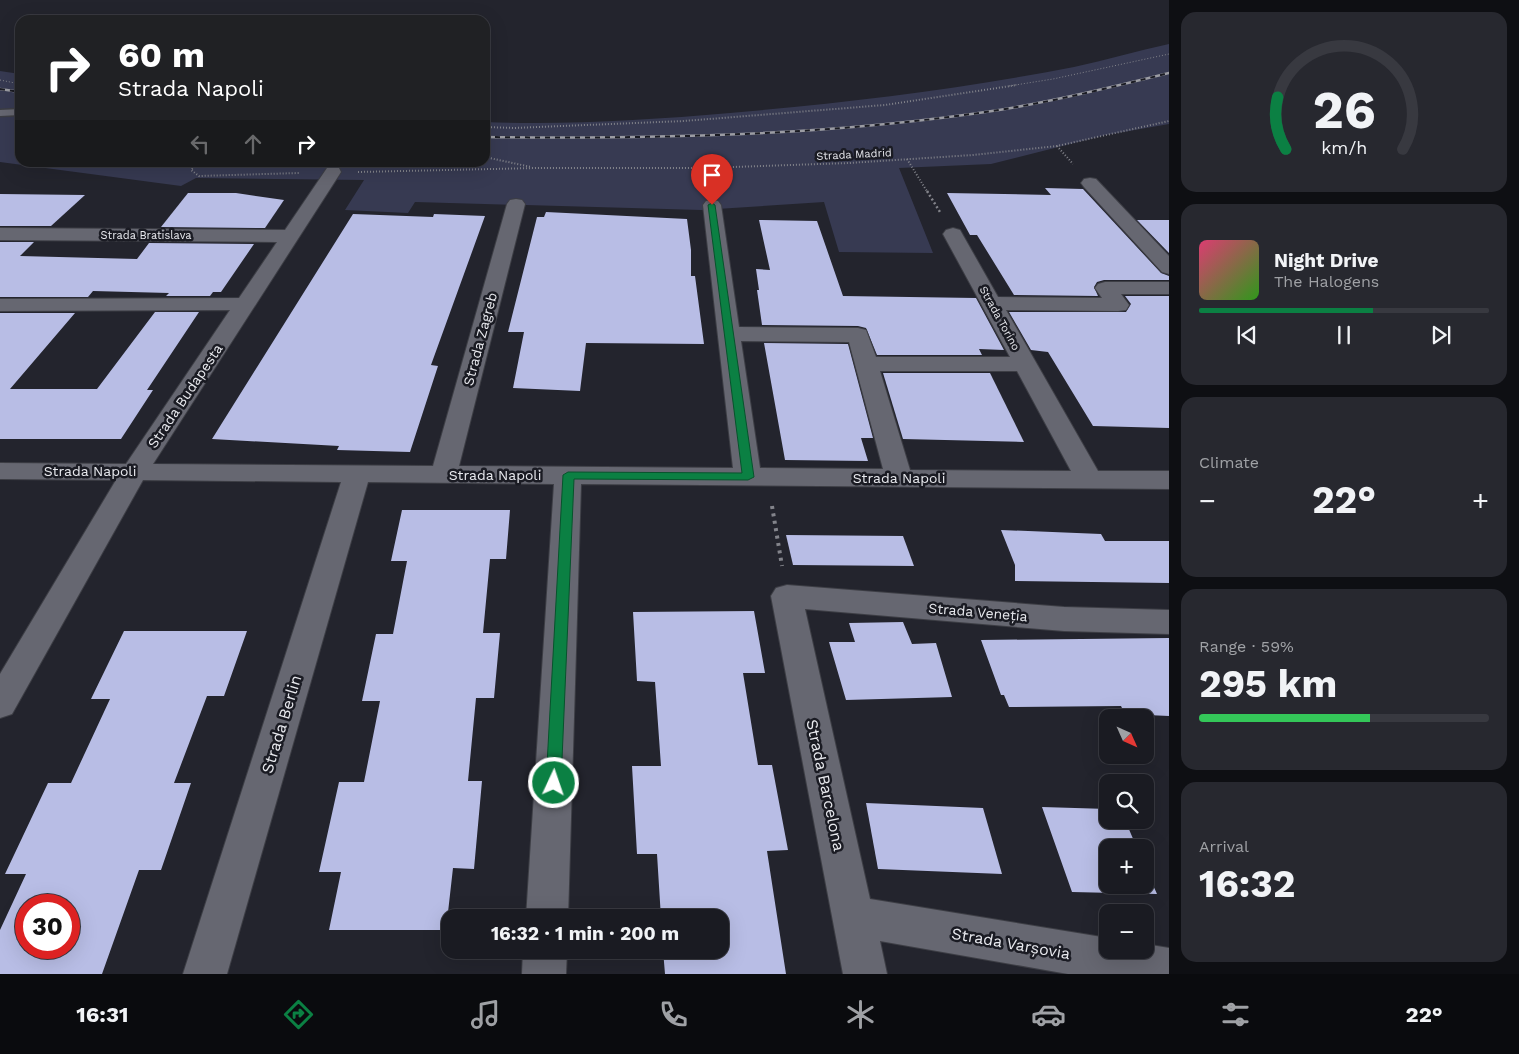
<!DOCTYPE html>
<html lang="en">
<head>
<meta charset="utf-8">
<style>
	body { margin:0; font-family:"Work Sans",sans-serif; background:#27282f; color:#f1f3f6; height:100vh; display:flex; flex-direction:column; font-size:19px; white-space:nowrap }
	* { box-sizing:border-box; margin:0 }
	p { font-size:16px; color:#9fa1a5 }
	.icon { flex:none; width:28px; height:28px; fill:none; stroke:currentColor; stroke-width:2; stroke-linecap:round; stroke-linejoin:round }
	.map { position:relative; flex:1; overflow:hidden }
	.details { display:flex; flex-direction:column; gap:12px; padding:12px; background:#0e0f13; width:350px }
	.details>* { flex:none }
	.top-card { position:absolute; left:15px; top:15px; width:475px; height:152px; border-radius:15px; box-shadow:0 5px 20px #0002,0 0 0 1px #383940; background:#202124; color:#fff; overflow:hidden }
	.needle { width:32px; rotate:135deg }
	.controls { position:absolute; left:1099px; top:709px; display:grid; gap:10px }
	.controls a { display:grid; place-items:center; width:55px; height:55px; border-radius:10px; background:#1a1b22; box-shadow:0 5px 20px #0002,0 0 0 1px #383940; font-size:25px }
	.speed { position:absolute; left:15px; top:894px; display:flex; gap:10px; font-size:25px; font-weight:700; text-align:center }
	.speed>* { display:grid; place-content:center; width:65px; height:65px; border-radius:50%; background:#1a1b22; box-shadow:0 5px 20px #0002,0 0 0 1px #383940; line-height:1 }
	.speed .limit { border:8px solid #d22; background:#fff; color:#111 }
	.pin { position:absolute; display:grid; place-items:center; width:42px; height:42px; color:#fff; margin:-51px -21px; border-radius:50% 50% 50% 0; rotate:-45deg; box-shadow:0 0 5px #0007 }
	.pin .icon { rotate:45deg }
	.me { position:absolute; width:55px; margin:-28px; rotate:3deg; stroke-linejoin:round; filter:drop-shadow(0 0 4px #0008) }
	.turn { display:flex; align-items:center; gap:18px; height:105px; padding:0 20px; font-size:22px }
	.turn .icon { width:65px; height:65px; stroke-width:2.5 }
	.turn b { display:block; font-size:35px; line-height:42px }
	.lanes { display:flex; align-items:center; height:48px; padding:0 20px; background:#0003; justify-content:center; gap:25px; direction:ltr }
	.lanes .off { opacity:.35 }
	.big { font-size:38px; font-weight:700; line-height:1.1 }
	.details .tile { flex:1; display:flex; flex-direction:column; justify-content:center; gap:8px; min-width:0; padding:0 18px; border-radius:15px; background:#27282f }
	.details .dial { align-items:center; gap:0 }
	.dial svg { height:130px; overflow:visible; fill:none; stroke:#383940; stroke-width:7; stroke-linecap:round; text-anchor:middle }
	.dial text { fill:#f1f3f6; stroke:none }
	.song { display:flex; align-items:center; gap:15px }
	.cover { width:60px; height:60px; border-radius:8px; background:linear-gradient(135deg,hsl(340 70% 55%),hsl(110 70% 35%)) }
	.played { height:5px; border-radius:2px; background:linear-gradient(90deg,#0b8043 60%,#383940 60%) }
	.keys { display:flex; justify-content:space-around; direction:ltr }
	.heat { display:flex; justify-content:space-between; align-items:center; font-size:28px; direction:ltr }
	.charge { height:8px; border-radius:4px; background:linear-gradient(90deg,#34c759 59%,#383940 0) }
	.trip { position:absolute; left:441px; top:909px; width:288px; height:50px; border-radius:15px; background:#1a1b22; box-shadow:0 5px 20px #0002,0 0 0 1px #383940; font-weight:700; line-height:50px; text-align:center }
	.tab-bar { display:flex; height:80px; justify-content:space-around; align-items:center; background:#0a0b0e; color:#9fa1a5 }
	.tab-bar .icon { width:35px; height:35px }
	.tab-bar .active { color:#0b8043 }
	.tab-bar b { font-size:22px; color:#f1f3f6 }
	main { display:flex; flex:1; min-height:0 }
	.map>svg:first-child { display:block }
	.green { fill:#373a52 }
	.building { fill:#b8bde5; fill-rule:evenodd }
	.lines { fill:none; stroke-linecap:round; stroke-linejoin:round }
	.lane-casing { stroke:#3d3e45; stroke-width:3 }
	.street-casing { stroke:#3d3e45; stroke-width:2 }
	.path-far3 { stroke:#83848b; stroke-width:1; stroke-dasharray:1 2; stroke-linecap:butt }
	.path-far2 { stroke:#83848b; stroke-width:2; stroke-dasharray:1 2; stroke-linecap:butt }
	.path-far1 { stroke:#83848b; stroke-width:2.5; stroke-dasharray:2 2.5; stroke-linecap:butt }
	.path { stroke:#83848b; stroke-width:4; stroke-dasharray:3 4.5; stroke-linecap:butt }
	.lane { fill:#666771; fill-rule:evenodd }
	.street { fill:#666771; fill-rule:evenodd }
	.rail-casing { stroke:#9b9ca3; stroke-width:2.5 }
	.rail { stroke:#1a1b23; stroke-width:2; stroke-dasharray:5; stroke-linecap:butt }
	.route { fill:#0b8043; stroke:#07532c }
	.labels { text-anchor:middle; stroke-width:5; stroke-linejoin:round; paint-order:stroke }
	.far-street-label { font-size:11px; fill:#e8e9ee; stroke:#1a1b23 }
	.street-label { font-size:14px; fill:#e8e9ee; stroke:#1a1b23 }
	.near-street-label { font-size:16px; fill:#e8e9ee; stroke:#1a1b23 }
</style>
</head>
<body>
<main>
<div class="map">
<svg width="1169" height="974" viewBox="0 0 1169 974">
	<rect width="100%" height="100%" fill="#23242d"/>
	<path class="green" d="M 1169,44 L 1169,124 L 1106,135 L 991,164 L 899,168 L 933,253 L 839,252 L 824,202 L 701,210 L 415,202 L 408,213 L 345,210 L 364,180 L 196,178 L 181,186 L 0,162 L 0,71 L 20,74 L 20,162 L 485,162 L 485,122 C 566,125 649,120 730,113 C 845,103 960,89 1074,67 C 1106,60 1137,51 1169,44 Z"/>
	<g class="building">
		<path d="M 1045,188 L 1083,189 L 1161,273 L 1169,276 L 1169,280 L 1104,280 L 1097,282 L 1094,287 L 1098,296 L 1014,295 L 977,235 L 970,235 L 947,193 L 1051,195 Z"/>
		<path d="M 188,193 L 236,193 L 284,200 L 265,228 L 161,227 Z"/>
		<path d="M 0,194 L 85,195 L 51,226 L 0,226 Z"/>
		<path d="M 546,212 L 687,219 L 691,250 L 691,276 L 695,276 L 704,344 L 586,343 L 580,391 L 513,388 L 524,332 L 508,332 L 537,217 L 544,217 Z"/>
		<path d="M 353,214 L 433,217 L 434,214 L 485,216 L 431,365 L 438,366 L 410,452 L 337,450 L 339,446 L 212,439 Z"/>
		<path d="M 759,220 L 817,221 L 843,296 L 976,298 L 1004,350 L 979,349 L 982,355 L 877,355 L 866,328 L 858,326 L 762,325 L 757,290 L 759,290 L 756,269 L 770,270 Z"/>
		<path d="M 1137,220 L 1169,220 L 1169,253 Z"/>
		<path d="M 0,242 L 34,242 L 20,256 L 137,259 L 149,243 L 254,244 L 221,292 L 213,292 L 210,296 L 166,296 L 169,293 L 93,291 L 88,297 L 0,297 Z"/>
		<path d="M 1125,296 L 1169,296 L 1169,428 L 1093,426 L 1048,352 L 1031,350 L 1009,312 L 1126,312 L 1131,304 Z"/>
		<path d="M 155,312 L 199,312 L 147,390 L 153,390 L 121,439 L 0,439 L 0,313 L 75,313 L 10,389 L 97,389 Z"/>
		<path d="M 764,343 L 848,344 L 873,438 L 861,438 L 868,461 L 785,460 Z"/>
		<path d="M 883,373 L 990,373 L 1024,442 L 903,439 Z"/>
		<path d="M 402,510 L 510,510 L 506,559 L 490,559 L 483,633 L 500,633 L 494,698 L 476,698 L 468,781 L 482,781 L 474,869 L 453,868 L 446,930 L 329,930 L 341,872 L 319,872 L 339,782 L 364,782 L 380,701 L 362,701 L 376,634 L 393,634 L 407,561 L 391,561 Z"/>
		<path d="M 1001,530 L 1101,534 L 1105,541 L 1169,541 L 1169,583 L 1015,581 L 1015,565 Z"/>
		<path d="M 786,535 L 903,536 L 914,566 L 793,565 Z"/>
		<path d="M 754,611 L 765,673 L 743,673 L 758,765 L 772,765 L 788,850 L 767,851 L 786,974 L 665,974 L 663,950 L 720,950 L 720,918 L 661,918 L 657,854 L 637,854 L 632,766 L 661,766 L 655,682 L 637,681 L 633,612 Z"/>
		<path d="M 903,622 L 912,644 L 936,643 L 952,697 L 846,700 L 829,642 L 855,642 L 849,623 Z"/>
		<path d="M 124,631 L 247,631 L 224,696 L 207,696 L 174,783 L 191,783 L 161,870 L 139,870 L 102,974 L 0,974 L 0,930 L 26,874 L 5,874 L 48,783 L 71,783 L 110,699 L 91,699 ZM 26,905 L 69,905 L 69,948 L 26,948 Z"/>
		<path d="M 1169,638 L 1169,716 L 1125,714 L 1121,706 L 1009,707 L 1004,695 L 1001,695 L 981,640 Z"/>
		<path d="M 866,803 L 983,808 L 1002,874 L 878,869 Z"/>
		<path d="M 1042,807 L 1108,809 L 1108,820 L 1125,820 L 1137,848 L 1108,848 L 1108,885 L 1145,885 L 1145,867 L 1157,894 L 1072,892 Z"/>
	</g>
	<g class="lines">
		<g class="lane-casing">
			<path id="lane" d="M 20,109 L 20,115 L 0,116 L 0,110 Z"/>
		</g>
		<g class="street-casing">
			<g id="street">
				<path d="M 333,167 L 339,168 L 341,172 L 153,464 L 433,466 L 507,204 L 510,200 L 516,199 L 522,200 L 525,204 L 459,466 L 733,468 L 703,205 L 706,201 L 712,200 L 718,201 L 721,205 L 739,327 L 858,328 L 866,330 L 876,357 L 1010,357 L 943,234 L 946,230 L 953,228 L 960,230 L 998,297 L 1102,298 L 1095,288 L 1098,284 L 1105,282 L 1169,282 L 1169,294 L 1121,294 L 1129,305 L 1126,310 L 1118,311 L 1006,310 L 1098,471 L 1169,471 L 1169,489 L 581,484 L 568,918 L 526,918 L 554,484 L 368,482 L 227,974 L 183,974 L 341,482 L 143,480 L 12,714 L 0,718 L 0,674 L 116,480 L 0,479 L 0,463 L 126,464 L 230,310 L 0,311 L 0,299 L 239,298 L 277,242 L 0,240 L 0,228 L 285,230 L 327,168 ZM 741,341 L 849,342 L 883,469 L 760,468 ZM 880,371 L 1017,371 L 1071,471 L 910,470 Z"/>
				<path d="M 1090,178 L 1096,179 L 1169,256 L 1169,274 L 1162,272 L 1084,187 L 1081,183 L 1084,179 Z"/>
				<path d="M 787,585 L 1064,607 L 1169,610 L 1169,634 L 1064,631 L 805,609 L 870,899 L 1108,938 L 1108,950 L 1145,950 L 1145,944 L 1169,948 L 1169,974 L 1068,974 L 880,941 L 887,974 L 843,974 L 771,596 L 776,588 Z"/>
				<path d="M 523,950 L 567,950 L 566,974 L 522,974 Z"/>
			</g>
		</g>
		<g class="path-far3">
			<path d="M 0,80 L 20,84"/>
			<path d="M 1009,86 L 1053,79 L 1169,54"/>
		</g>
		<g class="path-far2">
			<path d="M 485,127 L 514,128 L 684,121 L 885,105 L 1017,85"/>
			<path d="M 1057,146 L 1073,164"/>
			<path d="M 485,157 L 531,167"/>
			<path d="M 907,159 L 928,193"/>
			<path d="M 199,162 L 191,170 L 199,176 L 299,173"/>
			<path d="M 358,172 L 536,168 L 704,168 L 849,163 L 973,155 L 1057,146 L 1169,121"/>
		</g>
		<path class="path-far1" d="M 927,191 L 940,212"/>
		<path class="path" d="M 772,506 L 782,566"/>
		<use href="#lane" class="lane"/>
		<use href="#street" class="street"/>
		<g class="rail-casing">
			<g id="rail">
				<path d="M 0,89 L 20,92"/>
				<path d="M 485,137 C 657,139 829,136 999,110 C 1056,101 1113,87 1169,73"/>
			</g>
		</g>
		<use href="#rail" class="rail"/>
	</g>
	<path class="route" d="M 712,203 L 715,205 L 754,477 L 748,480 L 574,479 L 561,783 L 559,788 L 554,790 L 548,788 L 546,783 L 563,475 L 568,472 L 742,473 L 708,205 Z"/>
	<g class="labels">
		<g class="far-street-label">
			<text transform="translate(854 154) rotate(-3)" y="4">Strada Madrid</text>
			<text x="146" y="239">Strada Bratislava</text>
			<text transform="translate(1000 318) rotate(61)" y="4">Strada Torino</text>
		</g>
		<g class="street-label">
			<text transform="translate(480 339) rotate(-75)" y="5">Strada Zagreb</text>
			<text transform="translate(185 396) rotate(-56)" y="5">Strada Budapesta</text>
			<text x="90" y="476">Strada Napoli</text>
			<text x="495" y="480">Strada Napoli</text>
			<text x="899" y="483">Strada Napoli</text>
			<text transform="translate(978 612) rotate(5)" y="5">Strada Veneția</text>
		</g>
		<g class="near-street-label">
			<text transform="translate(281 724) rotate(-73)" y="6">Strada Berlin</text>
			<text transform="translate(826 785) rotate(78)" y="6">Strada Barcelona</text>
			<text transform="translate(1011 943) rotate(10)" y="6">Strada Varșovia</text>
		</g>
	</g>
</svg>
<div class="controls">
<a><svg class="needle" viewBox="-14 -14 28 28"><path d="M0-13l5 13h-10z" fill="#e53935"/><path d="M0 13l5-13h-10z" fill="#9fa1a5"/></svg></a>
<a><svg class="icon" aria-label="search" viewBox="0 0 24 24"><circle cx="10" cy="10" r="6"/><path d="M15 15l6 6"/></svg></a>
<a>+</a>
<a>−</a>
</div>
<div class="speed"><div class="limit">30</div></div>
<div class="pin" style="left:712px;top:205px;background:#d93025"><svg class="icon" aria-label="arrive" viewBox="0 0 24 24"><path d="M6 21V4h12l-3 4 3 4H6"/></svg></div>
<svg class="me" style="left:554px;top:783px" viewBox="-20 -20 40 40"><circle r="17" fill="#0b8043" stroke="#fff" stroke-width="3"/><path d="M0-11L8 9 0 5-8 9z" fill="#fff"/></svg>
<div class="trip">16:32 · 1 min · 200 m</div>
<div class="top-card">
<div class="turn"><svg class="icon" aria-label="right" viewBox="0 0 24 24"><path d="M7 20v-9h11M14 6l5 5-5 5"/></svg><div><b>60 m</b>Strada Napoli</div></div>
<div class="lanes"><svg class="icon off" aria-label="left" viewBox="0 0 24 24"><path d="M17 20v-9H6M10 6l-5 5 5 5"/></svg><svg class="icon off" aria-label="ahead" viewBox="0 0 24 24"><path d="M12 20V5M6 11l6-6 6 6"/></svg><svg class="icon" aria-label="right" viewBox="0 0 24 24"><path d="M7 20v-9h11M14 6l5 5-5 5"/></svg></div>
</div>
</div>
<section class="details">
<div class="tile dial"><svg viewBox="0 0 100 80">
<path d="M14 69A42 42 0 1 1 86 69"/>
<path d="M14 69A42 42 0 0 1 9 37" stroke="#0b8043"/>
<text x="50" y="56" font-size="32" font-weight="700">26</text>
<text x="50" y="72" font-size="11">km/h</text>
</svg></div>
<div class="tile">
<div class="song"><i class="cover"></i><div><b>Night Drive</b><p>The Halogens</p></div></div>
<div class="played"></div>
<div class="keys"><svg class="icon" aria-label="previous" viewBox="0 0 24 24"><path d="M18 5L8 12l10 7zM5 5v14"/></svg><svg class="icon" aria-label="pause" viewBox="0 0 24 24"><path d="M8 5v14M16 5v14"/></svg><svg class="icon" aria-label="next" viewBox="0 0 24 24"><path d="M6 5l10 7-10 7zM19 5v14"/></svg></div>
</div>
<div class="tile"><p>Climate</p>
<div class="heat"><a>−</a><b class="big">22°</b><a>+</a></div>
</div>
<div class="tile"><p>Range · 59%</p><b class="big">295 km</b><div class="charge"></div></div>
<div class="tile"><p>Arrival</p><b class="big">16:32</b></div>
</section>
</main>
<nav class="tab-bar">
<b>16:31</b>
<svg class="icon active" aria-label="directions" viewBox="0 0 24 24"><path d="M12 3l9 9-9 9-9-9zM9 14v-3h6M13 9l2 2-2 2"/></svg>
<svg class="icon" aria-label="music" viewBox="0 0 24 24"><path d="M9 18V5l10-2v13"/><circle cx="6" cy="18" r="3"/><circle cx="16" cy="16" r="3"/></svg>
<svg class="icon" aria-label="phone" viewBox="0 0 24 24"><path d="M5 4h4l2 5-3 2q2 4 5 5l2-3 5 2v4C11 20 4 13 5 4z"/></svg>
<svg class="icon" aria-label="climate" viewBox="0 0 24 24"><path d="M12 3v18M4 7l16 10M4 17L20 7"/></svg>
<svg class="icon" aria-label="car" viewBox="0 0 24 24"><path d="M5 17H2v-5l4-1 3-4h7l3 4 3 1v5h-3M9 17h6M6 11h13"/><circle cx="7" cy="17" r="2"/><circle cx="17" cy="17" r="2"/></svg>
<svg class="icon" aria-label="filters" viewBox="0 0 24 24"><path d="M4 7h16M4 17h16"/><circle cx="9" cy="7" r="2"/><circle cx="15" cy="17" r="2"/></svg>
<b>22°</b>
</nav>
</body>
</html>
